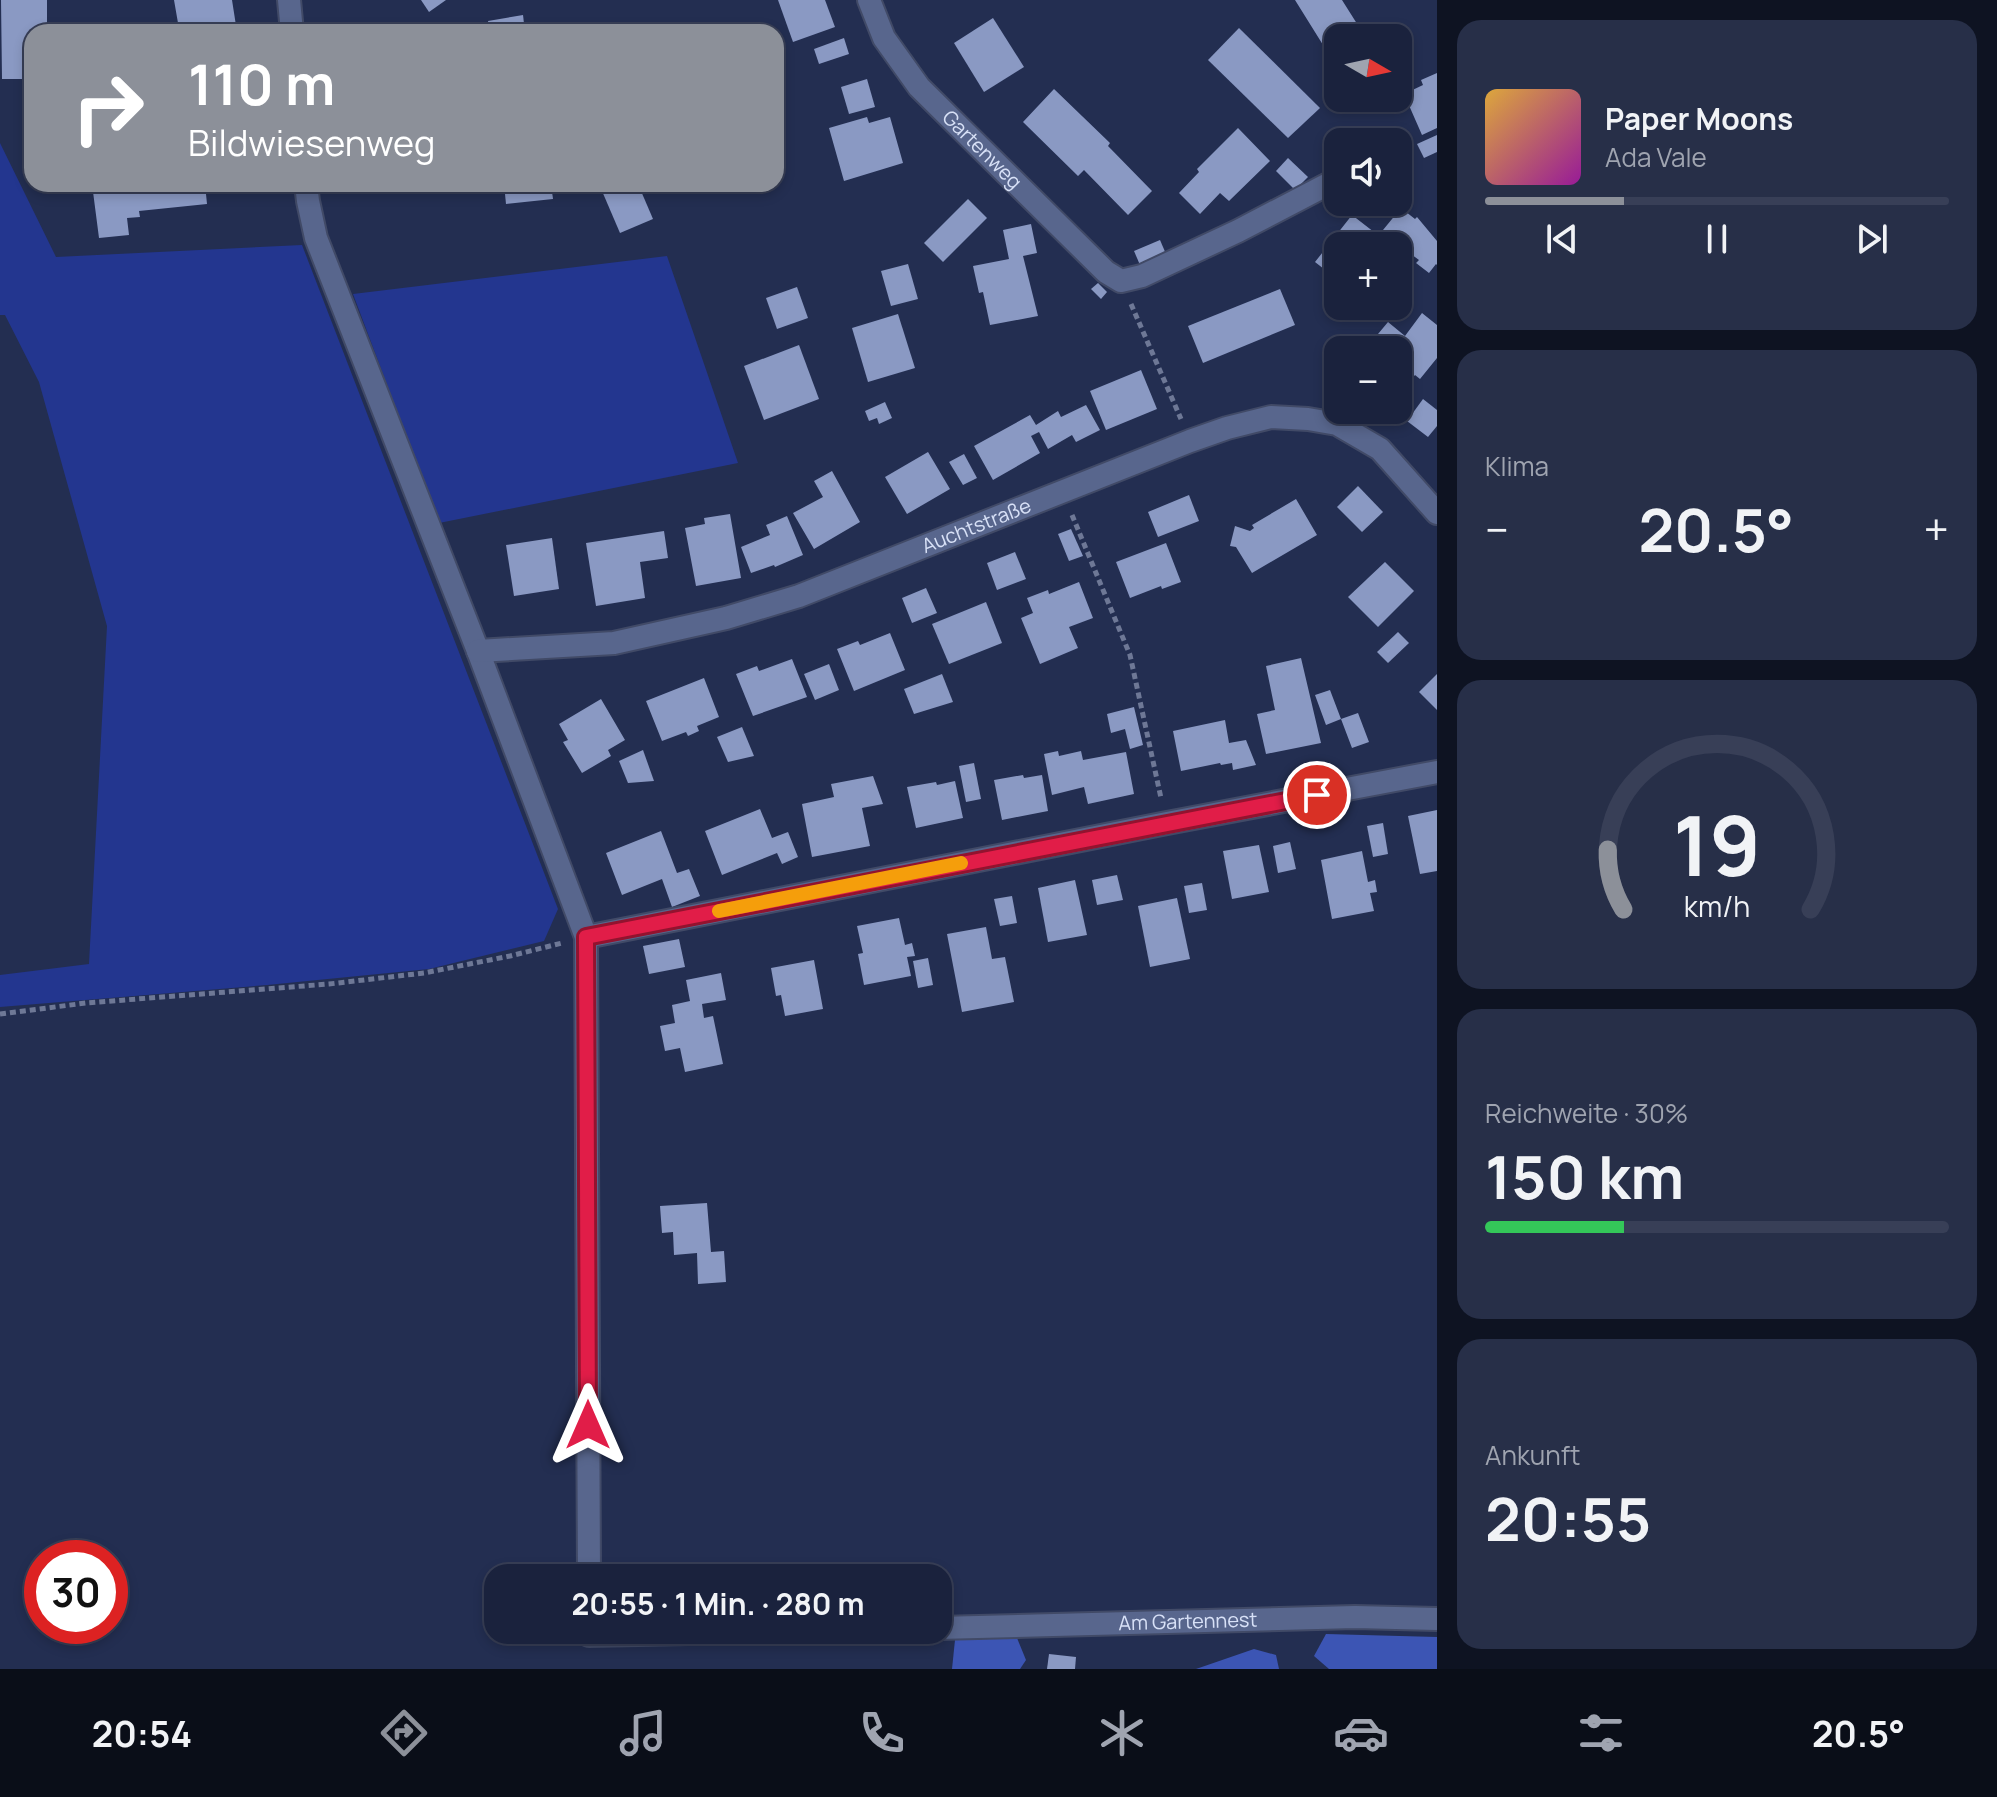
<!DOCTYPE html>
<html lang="de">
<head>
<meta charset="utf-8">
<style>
	body { margin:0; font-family:Manrope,sans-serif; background:#272f48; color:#f1f3f6; height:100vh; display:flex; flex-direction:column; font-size:30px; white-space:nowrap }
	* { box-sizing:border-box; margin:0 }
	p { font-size:26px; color:#9fa4b0 }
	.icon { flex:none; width:44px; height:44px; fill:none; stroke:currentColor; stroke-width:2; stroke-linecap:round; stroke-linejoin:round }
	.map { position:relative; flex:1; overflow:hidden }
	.side { display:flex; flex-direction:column; gap:20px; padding:20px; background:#0e1322; width:560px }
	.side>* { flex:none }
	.top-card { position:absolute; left:24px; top:24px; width:760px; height:168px; border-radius:24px; box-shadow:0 4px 12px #0003,0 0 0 2px #383f57; background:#8c9099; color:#fff; overflow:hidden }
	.needle { width:52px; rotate:99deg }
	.controls { position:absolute; left:1324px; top:24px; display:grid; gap:16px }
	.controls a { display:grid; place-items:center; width:88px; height:88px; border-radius:16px; background:#1a223d; box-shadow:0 4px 12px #0003,0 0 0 2px #383f57; font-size:40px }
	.speed { position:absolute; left:24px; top:1540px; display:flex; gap:16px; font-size:40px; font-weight:700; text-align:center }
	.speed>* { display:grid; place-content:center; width:104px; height:104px; border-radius:50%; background:#1a223d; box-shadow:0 4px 12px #0003,0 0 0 2px #383f57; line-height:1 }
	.speed .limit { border:12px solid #d22; background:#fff; color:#111 }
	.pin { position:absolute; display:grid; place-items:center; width:68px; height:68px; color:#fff; margin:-34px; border:4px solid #fff; border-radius:50%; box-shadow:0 2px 8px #0007 }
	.me { position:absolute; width:88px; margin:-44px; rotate:0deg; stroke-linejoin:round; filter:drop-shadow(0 0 6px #0008) }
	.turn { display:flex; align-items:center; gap:28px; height:168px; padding:0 32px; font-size:36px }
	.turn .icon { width:104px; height:104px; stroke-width:2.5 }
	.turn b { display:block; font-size:56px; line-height:68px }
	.big { font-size:60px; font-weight:700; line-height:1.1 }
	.side .tile { flex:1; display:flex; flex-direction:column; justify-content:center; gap:12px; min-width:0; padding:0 28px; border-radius:24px; background:#272f48 }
	.side .dial { align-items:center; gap:0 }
	.dial svg { height:208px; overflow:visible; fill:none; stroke:#383f57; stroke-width:7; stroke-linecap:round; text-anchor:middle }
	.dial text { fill:#f1f3f6; stroke:none }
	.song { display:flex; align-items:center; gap:24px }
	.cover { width:96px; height:96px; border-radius:12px; background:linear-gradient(135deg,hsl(40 70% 55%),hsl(300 70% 35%)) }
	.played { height:8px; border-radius:4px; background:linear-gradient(90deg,#8c9099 30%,#383f57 30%) }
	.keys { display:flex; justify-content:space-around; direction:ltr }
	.heat { display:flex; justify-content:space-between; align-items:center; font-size:44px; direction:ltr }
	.charge { height:12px; border-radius:6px; background:linear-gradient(90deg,#34c759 30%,#383f57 0) }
	.trip { position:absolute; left:484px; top:1564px; width:468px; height:80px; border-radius:24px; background:#1a223d; box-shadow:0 4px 12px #0003,0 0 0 2px #383f57; font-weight:700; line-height:80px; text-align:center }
	.tabs { display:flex; height:128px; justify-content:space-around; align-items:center; background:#0a0e18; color:#9fa4b0 }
	.tabs .icon { width:56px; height:56px }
	.tabs .current { color:#8c9099 }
	.tabs b { font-size:36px; color:#f1f3f6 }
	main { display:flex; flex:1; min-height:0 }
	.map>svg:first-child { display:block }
	.green { fill:#23368f }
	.forest { fill:#3c55b4 }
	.building { fill:#8a99c3 }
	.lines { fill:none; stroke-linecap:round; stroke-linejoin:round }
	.minor-casing { stroke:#414a67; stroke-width:26 }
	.path { stroke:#6e7896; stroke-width:5; stroke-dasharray:6 4; stroke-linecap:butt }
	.minor { stroke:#58668d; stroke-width:22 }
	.route-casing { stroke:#92132f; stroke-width:20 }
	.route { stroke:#e11d48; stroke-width:14 }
	.slow { stroke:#f59e0b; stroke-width:14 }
	.labels { text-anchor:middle; stroke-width:8; stroke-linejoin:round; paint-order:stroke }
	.street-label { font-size:20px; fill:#d8e1f7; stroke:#232e51 }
</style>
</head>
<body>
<main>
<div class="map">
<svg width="1437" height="1669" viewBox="0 0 1437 1669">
	<rect width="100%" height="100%" fill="#232e51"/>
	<g class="green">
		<path d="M 0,143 L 56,257 L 302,245 L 558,909 L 544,941 L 429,969 L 267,985 L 0,1007 L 0,975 L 89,964 L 107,626 L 39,382 L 5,315 L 0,315 Z"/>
		<path d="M 667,256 L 738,463 L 439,523 L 353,294 Z"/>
	</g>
	<g class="forest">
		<path d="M 1326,1634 L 1437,1637 L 1437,1669 L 1329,1669 L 1314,1656 Z"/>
		<path d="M 1017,1638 L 1026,1660 L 1020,1669 L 952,1669 L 955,1640 Z"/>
		<path d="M 1254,1649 L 1276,1655 L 1279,1669 L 1196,1669 Z"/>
	</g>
	<g class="building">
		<path d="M 1,0 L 47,0 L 47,32 L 32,32 L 32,79 L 2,79 Z"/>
		<path d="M 174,0 L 232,0 L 237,32 L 152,32 L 151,27 L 178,23 Z"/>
		<path d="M 421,0 L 446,0 L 429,12 Z"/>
		<path d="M 778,0 L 825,0 L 835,27 L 793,42 Z"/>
		<path d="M 1295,0 L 1342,0 L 1366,38 L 1338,38 L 1338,69 Z"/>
		<path d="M 523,15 L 525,32 L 490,32 L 488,21 Z"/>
		<path d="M 993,18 L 1024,67 L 984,92 L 954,43 Z"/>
		<path d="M 1239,28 L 1320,108 L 1288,138 L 1208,60 Z"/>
		<path d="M 844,38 L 849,54 L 819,64 L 814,49 Z"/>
		<path d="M 1437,73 L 1437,128 L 1422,135 L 1404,94 L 1423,85 L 1421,80 Z"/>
		<path d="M 867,79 L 875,107 L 849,114 L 841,87 Z"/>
		<path d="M 1054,89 L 1110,143 L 1108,146 L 1152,191 L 1128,215 L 1084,170 L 1078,176 L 1023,122 Z"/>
		<path d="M 867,117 L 869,123 L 890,117 L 903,163 L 844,181 L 829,128 Z"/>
		<path d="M 1238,128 L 1270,161 L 1229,201 L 1220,193 L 1200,214 L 1179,193 L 1199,172 L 1197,169 Z"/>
		<path d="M 1437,135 L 1437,152 L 1424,158 L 1417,144 Z"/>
		<path d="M 1288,158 L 1308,177 L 1295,190 L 1276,171 Z"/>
		<path d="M 92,184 L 205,184 L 207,204 L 139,211 L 140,217 L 127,218 L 129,235 L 99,238 Z"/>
		<path d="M 504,184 L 551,184 L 553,199 L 506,204 Z"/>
		<path d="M 599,184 L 638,184 L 653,219 L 620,233 Z"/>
		<path d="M 968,199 L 987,218 L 943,262 L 924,243 Z"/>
		<path d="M 1401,208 L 1415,219 L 1417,217 L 1437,241 L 1437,265 L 1436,264 L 1429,273 L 1416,263 L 1419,260 L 1396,243 L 1398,241 L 1383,230 Z"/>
		<path d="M 1352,215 L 1392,246 L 1338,246 L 1338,280 L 1315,262 Z"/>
		<path d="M 1031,224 L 1037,253 L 1023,256 L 1038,316 L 990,325 L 983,292 L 979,293 L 973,266 L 1009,259 L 1003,230 Z"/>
		<path d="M 1160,240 L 1166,254 L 1140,265 L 1134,251 Z"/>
		<path d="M 908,264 L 918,299 L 891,306 L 881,271 Z"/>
		<path d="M 1098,283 L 1107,292 L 1101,299 L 1091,289 Z"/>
		<path d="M 797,287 L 808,318 L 777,329 L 766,298 Z"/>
		<path d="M 1280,289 L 1295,325 L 1203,363 L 1188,326 Z"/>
		<path d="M 1422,313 L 1437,325 L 1437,358 L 1420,379 L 1415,375 L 1406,385 L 1398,379 L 1398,350 L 1385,350 L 1373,340 L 1388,322 L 1405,336 Z"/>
		<path d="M 898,314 L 915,368 L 868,382 L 852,328 Z"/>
		<path d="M 799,345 L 819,399 L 764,420 L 744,366 Z"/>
		<path d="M 1141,370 L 1157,409 L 1106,430 L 1090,391 Z"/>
		<path d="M 1423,399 L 1437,410 L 1437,426 L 1428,437 L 1407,421 Z"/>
		<path d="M 885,402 L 892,418 L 879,424 L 877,418 L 869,421 L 865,411 Z"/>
		<path d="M 1086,405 L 1100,430 L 1076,442 L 1072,435 L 1048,449 L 1039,432 L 1031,436 L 1040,453 L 993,480 L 974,446 L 1030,415 L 1036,425 L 1058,411 L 1061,417 Z"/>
		<path d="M 928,452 L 950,489 L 907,514 L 885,477 Z"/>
		<path d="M 964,454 L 977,478 L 963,485 L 949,462 Z"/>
		<path d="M 832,471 L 860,522 L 814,549 L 793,513 L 823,497 L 814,481 Z"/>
		<path d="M 1358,486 L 1383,512 L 1362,532 L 1337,507 Z"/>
		<path d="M 1189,495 L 1199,521 L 1158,537 L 1148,512 Z"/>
		<path d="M 1296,499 L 1317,535 L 1252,573 L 1236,547 L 1230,546 L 1235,526 L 1250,531 L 1254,528 L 1252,525 Z"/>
		<path d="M 730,514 L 741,578 L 696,586 L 685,528 L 705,524 L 704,518 Z"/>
		<path d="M 787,516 L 803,555 L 775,567 L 774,565 L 751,573 L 741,547 L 770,535 L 766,525 Z"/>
		<path d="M 1071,529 L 1083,556 L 1069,561 L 1058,534 Z"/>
		<path d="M 664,531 L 668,558 L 640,562 L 645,598 L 596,606 L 586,543 Z"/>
		<path d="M 552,538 L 559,589 L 514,596 L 506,545 Z"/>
		<path d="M 1166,543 L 1181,582 L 1162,589 L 1161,586 L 1130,598 L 1116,562 Z"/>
		<path d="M 1015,552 L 1026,579 L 997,590 L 987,563 Z"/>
		<path d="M 1385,562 L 1414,591 L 1378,627 L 1348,597 Z"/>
		<path d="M 1079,582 L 1093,618 L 1069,627 L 1078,648 L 1040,664 L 1021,618 L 1033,613 L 1027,598 L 1048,590 L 1049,594 Z"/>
		<path d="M 926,588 L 937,613 L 912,623 L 902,598 Z"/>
		<path d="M 986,602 L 1002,643 L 949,664 L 932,624 Z"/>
		<path d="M 1398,632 L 1409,643 L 1388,663 L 1377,652 Z"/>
		<path d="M 890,633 L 905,670 L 854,691 L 837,649 L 858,641 L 860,645 Z"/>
		<path d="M 1301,658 L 1321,743 L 1266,754 L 1257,714 L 1275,710 L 1266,666 Z"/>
		<path d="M 792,659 L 807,697 L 753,716 L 736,674 L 757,666 L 759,671 Z"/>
		<path d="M 829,664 L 839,690 L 815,700 L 804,674 Z"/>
		<path d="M 942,674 L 953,702 L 914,714 L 904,689 Z"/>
		<path d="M 1437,674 L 1437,710 L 1419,692 Z"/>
		<path d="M 704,678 L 719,717 L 697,726 L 699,731 L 688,736 L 686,732 L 662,741 L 646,701 Z"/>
		<path d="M 1330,690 L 1341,719 L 1358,713 L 1369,742 L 1352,748 L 1341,719 L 1326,725 L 1315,695 Z"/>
		<path d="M 601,699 L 625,740 L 608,750 L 611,756 L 582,773 L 563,742 L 568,740 L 559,724 Z"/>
		<path d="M 1134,707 L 1143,745 L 1130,749 L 1125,729 L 1111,733 L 1107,714 Z"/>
		<path d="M 1225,720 L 1229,743 L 1246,740 L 1256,765 L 1233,770 L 1232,763 L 1221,765 L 1220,763 L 1181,771 L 1173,731 Z"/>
		<path d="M 742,727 L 754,756 L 728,762 L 717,737 Z"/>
		<path d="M 643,750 L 654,781 L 628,783 L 619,761 Z"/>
		<path d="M 1058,751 L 1059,756 L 1081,751 L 1083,760 L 1126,752 L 1134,794 L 1088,804 L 1084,787 L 1052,795 L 1044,754 Z"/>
		<path d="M 974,763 L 981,799 L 966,802 L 959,766 Z"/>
		<path d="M 1023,775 L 1024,778 L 1042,775 L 1048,811 L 1002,820 L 994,780 Z"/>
		<path d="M 873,776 L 883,804 L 862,808 L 870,846 L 812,857 L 802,804 L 834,797 L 831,784 Z"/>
		<path d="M 955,781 L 963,818 L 916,828 L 907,787 L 936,782 L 937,785 Z"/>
		<path d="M 760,809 L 772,838 L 788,832 L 798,857 L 782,864 L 777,853 L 722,875 L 705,831 Z"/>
		<path d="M 1437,810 L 1437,871 L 1420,874 L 1408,816 Z"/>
		<path d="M 1383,823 L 1388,854 L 1373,857 L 1367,826 Z"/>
		<path d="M 661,831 L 677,873 L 689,869 L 700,896 L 672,907 L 662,879 L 622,895 L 606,853 Z"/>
		<path d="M 1290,842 L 1296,869 L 1278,873 L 1273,846 Z"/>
		<path d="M 1259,845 L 1269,892 L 1232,899 L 1223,851 Z"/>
		<path d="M 1362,851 L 1368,882 L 1375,880 L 1377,892 L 1370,893 L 1374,911 L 1332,919 L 1321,860 Z"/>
		<path d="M 1117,875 L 1123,900 L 1097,905 L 1092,880 Z"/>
		<path d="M 1075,880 L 1087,935 L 1048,942 L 1038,888 Z"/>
		<path d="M 1202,883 L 1207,910 L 1189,913 L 1184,886 Z"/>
		<path d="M 1012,896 L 1017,923 L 1000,926 L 994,899 Z"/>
		<path d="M 1177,898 L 1190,959 L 1150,967 L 1138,906 Z"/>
		<path d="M 899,918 L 905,945 L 912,943 L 915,956 L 907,957 L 911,976 L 864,985 L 858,954 L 863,953 L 857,926 Z"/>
		<path d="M 986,927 L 992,959 L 1005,957 L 1014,1002 L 962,1012 L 947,934 Z"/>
		<path d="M 679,939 L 685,967 L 649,974 L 643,946 Z"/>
		<path d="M 928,958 L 933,985 L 918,988 L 913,961 Z"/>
		<path d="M 814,960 L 823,1009 L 785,1016 L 781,995 L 776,996 L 771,968 Z"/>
		<path d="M 721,973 L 726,1000 L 702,1004 L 704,1018 L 713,1016 L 723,1064 L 685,1072 L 680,1048 L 665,1051 L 660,1026 L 675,1023 L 672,1005 L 690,1001 L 686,980 Z"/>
		<path d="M 707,1203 L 711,1252 L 724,1251 L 726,1282 L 698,1284 L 697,1253 L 674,1255 L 673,1232 L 662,1233 L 660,1206 Z"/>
		<path d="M 1049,1654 L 1076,1657 L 1075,1669 L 1047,1669 Z"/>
	</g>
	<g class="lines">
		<g class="minor-casing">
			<g id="minor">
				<path d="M 289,0 L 292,32"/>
				<path id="s1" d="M 869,0 L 884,38 L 919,87 L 1106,272 L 1121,281 L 1142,276 L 1238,231 L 1332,182"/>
				<path d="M 306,184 L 308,201 L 316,238 L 478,651 L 586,937 L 589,1578"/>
				<path id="s2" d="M 478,651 L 614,643 L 726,618 L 799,596 L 1190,441 L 1227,428 L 1271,417 L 1308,419 L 1337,424 L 1380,449 L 1437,513"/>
				<path d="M 586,937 L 1167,823 L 1437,772"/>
				<path id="s3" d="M 938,1628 L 1355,1617 L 1437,1619"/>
				<path d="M 589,1630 L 589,1635 L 841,1630"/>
			</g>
		</g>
		<g class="path">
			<path d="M 1131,304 L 1181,419"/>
			<path d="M 1072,515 L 1130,655 L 1161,798"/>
			<path d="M 0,1014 L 86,1003 L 329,984 L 424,973 L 510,956 L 562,943"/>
		</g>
		<use href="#minor" class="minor"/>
	</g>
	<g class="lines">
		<g class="route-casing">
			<path id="route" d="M 588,1425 L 586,937 L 1317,795"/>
		</g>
		<use href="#route" class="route"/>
		<path class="slow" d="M 719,911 L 961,863"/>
	</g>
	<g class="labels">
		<g class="street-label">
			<text dy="7" stroke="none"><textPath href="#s1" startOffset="190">Gartenweg</textPath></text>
			<text dy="7" stroke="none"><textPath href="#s2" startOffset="518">Auchtstraße</textPath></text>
			<text dy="7" stroke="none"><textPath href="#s3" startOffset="250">Am Gartennest</textPath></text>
		</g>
	</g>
</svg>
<div class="controls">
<a><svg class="needle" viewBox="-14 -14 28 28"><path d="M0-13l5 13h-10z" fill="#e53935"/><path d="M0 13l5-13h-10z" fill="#9fa4b0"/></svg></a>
<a><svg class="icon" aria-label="sound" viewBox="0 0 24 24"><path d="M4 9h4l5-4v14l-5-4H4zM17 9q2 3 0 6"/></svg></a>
<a>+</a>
<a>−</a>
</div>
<div class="speed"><div class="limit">30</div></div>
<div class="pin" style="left:1317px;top:795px;background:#d93025"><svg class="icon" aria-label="arrive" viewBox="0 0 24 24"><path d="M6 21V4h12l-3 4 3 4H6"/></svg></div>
<svg class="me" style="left:588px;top:1425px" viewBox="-20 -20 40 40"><path d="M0-17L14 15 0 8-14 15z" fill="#e11d48" stroke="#fff" stroke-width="4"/></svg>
<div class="trip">20:55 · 1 Min. · 280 m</div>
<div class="top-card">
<div class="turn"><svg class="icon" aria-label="right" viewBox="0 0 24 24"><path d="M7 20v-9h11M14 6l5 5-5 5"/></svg><div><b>110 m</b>Bildwiesenweg</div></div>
</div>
</div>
<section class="side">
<div class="tile">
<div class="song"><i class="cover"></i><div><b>Paper Moons</b><p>Ada Vale</p></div></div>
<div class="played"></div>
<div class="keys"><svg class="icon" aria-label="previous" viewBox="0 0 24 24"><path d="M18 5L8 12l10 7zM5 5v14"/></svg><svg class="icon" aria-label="pause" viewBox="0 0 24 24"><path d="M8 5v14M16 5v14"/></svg><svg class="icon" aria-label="next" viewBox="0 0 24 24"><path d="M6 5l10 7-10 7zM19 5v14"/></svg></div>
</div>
<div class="tile"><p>Klima</p>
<div class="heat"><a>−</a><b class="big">20.5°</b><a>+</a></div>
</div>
<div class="tile dial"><svg viewBox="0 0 100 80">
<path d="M14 69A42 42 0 1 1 86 69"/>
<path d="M14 69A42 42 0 0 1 8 46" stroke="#8c9099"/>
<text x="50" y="56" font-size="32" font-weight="700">19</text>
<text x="50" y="72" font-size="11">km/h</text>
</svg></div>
<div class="tile"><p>Reichweite · 30%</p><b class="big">150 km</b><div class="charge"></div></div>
<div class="tile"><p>Ankunft</p><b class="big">20:55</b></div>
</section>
</main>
<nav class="tabs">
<b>20:54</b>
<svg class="icon current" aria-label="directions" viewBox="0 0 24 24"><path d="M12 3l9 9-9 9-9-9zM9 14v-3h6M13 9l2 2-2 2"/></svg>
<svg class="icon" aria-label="music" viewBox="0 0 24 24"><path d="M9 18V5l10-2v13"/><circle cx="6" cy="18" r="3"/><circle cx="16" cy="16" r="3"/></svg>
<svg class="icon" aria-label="phone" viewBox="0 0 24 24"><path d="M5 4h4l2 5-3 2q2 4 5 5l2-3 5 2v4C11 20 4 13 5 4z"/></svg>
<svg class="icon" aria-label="climate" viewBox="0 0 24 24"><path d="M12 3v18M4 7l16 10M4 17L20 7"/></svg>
<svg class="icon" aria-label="car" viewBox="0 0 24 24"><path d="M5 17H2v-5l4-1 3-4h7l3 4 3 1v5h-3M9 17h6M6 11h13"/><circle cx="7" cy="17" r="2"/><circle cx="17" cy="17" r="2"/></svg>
<svg class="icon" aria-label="filters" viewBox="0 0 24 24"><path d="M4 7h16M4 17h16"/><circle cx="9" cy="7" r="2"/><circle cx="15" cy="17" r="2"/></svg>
<b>20.5°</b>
</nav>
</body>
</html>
